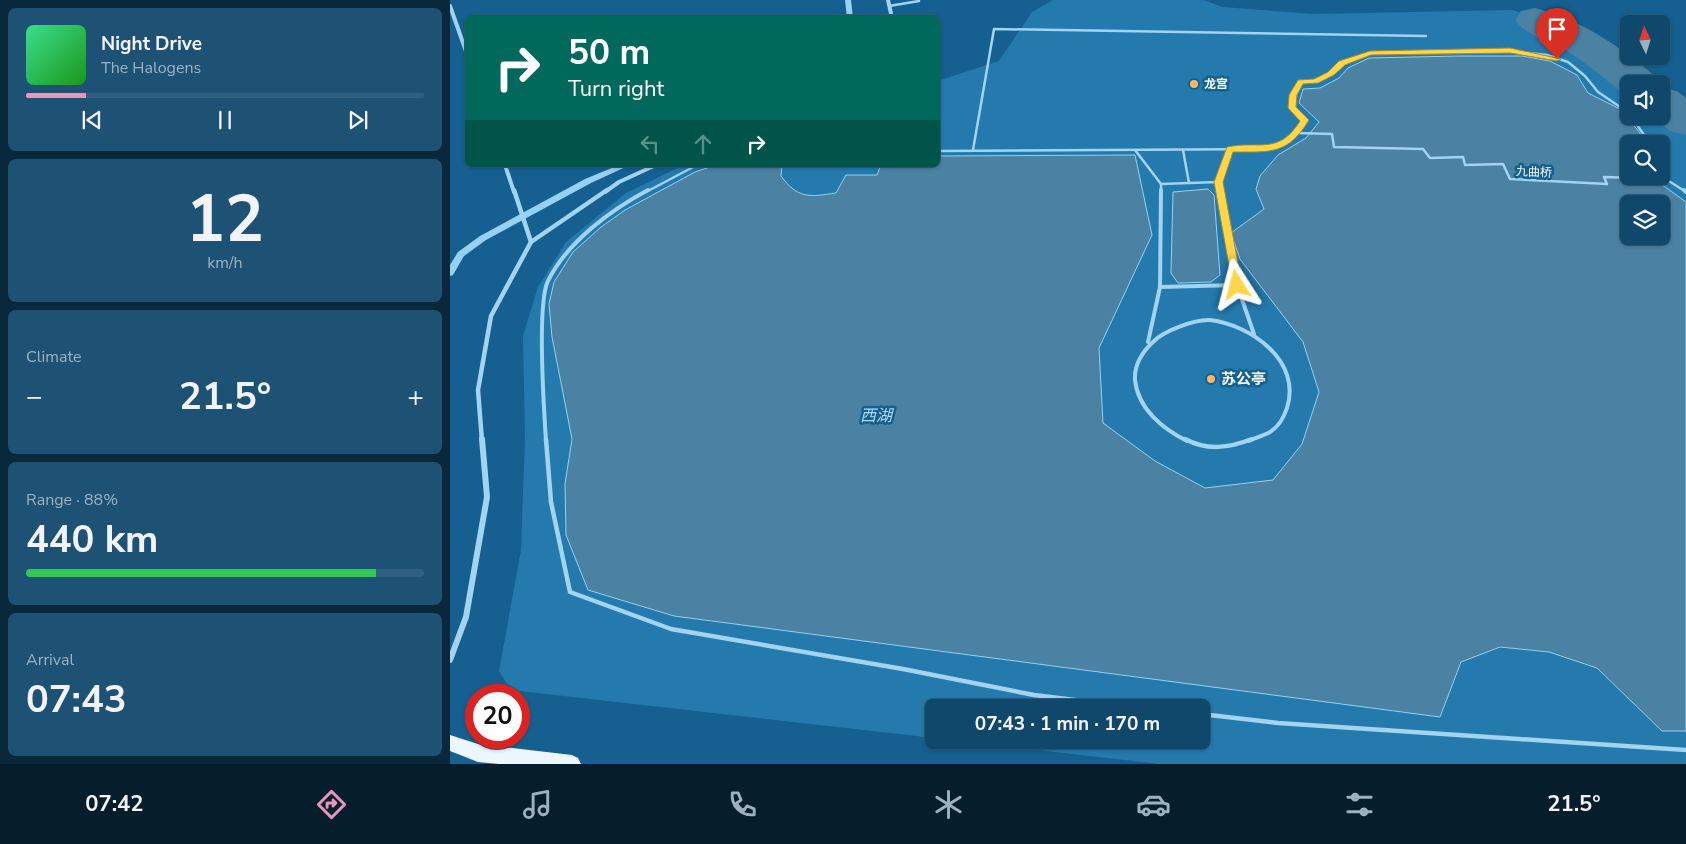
<!DOCTYPE html>
<html lang="en">
<head>
<meta charset="utf-8">
<style>
	body { margin:0; font-family:"Nunito Sans","Noto Sans SC",sans-serif; background:#1e5274; color:#f1f3f6; height:100vh; display:flex; flex-direction:column; font-size:19px; white-space:nowrap }
	* { box-sizing:border-box; margin:0 }
	p { font-size:16px; color:#9cb2c2 }
	.icon { flex:none; width:28px; height:28px; fill:none; stroke:currentColor; stroke-width:2; stroke-linecap:round; stroke-linejoin:round }
	.map { position:relative; flex:1; overflow:hidden }
	.sheet { display:flex; flex-direction:column; gap:8px; padding:8px; background:#09283b; width:450px }
	.sheet>* { flex:none }
	.banner { position:absolute; left:15px; top:15px; width:475px; height:152px; border-radius:8px; box-shadow:0 1px 4px #0004,0 0 0 1px #30607f; background:#00695c; color:#fff; overflow:hidden }
	.needle { width:32px; rotate:356deg }
	.tools { position:absolute; left:1170px; top:15px; display:grid; gap:10px }
	.tools a { display:grid; place-items:center; width:50px; height:50px; border-radius:8px; background:#10486c; box-shadow:0 1px 4px #0004,0 0 0 1px #30607f; font-size:25px }
	.speed { position:absolute; left:15px; top:684px; display:flex; gap:10px; font-size:25px; font-weight:700; text-align:center }
	.speed>* { display:grid; place-content:center; width:65px; height:65px; border-radius:50%; background:#10486c; box-shadow:0 1px 4px #0004,0 0 0 1px #30607f; line-height:1 }
	.speed .limit { border:8px solid #d22; background:#fff; color:#111 }
	.pin { position:absolute; display:grid; place-items:center; width:42px; height:42px; color:#fff; margin:-51px -21px; border-radius:50% 50% 50% 0; rotate:-45deg; box-shadow:0 0 5px #0007 }
	.pin .icon { rotate:45deg }
	.me { position:absolute; width:55px; margin:-28px; rotate:351deg; stroke-linejoin:round; filter:drop-shadow(0 0 4px #0008) }
	.turn { display:flex; align-items:center; gap:18px; height:105px; padding:0 20px; font-size:22px }
	.turn .icon { width:65px; height:65px; stroke-width:2.5 }
	.turn b { display:block; font-size:35px; line-height:42px }
	.lanes { display:flex; align-items:center; height:48px; padding:0 20px; background:#0003; justify-content:center; gap:25px; direction:ltr }
	.lanes .off { opacity:.35 }
	.big { font-size:38px; font-weight:700; line-height:1.1 }
	.sheet .widget { flex:1; display:flex; flex-direction:column; justify-content:center; gap:8px; min-width:0; padding:0 18px; border-radius:8px; background:#1e5274 }
	.sheet .dial { align-items:center; gap:0 }
	.dial b { font-size:65px; line-height:1 }
	.song { display:flex; align-items:center; gap:15px }
	.cover { width:60px; height:60px; border-radius:8px; background:linear-gradient(135deg,hsl(150 70% 55%),hsl(120 70% 35%)) }
	.played { height:5px; border-radius:2px; background:linear-gradient(90deg,#e797bd 15%,#30607f 15%) }
	.keys { display:flex; justify-content:space-around; direction:ltr }
	.heat { display:flex; justify-content:space-between; align-items:center; font-size:28px; direction:ltr }
	.charge { height:8px; border-radius:4px; background:linear-gradient(90deg,#34c759 88%,#30607f 0) }
	.trip { position:absolute; left:475px; top:699px; width:285px; height:50px; border-radius:8px; background:#10486c; box-shadow:0 1px 4px #0004,0 0 0 1px #30607f; font-weight:700; line-height:50px; text-align:center }
	.tabs { display:flex; height:80px; justify-content:space-around; align-items:center; background:#061d2b; color:#9cb2c2 }
	.tabs .icon { width:35px; height:35px }
	.tabs .active { color:#e797bd }
	.tabs b { font-size:22px; color:#f1f3f6 }
	main { display:flex; flex:1; min-height:0 }
	.map>svg:first-child { display:block }
	.green { fill:#247aad; fill-rule:evenodd }
	.water { fill:#4b81a3; stroke:#94d1f3; fill-rule:evenodd }
	.lines { fill:none; stroke-linecap:round; stroke-linejoin:round }
	.stream { fill:#94d1f3; fill-rule:evenodd }
	.river { fill:#4b81a3; fill-rule:evenodd }
	.service-far2 { stroke:#a2d3f0; stroke-width:2.5 }
	.service-far1 { stroke:#a2d3f0; stroke-width:4 }
	.service { stroke:#a2d3f0; stroke-width:4.5 }
	.minor-far2 { stroke:#a2d3f0; stroke-width:4 }
	.minor-far1 { stroke:#a2d3f0; stroke-width:4.5 }
	.minor { stroke:#a2d3f0; stroke-width:6 }
	.primary { fill:#ebf6ff; fill-rule:evenodd }
	.route { fill:#ffd54a; stroke:#a68a30 }
	.poi-dot { fill:#ffb661; stroke:#156090; stroke-width:2 }
	.labels { text-anchor:middle; stroke-width:5; stroke-linejoin:round; paint-order:stroke }
	.far-poi-label { font-size:12px; font-weight:bold; fill:#fff; stroke:#156090; text-anchor:start }
	.far-street-label { font-size:12px; fill:#fff; stroke:#156090 }
	.poi-label { font-size:15px; font-weight:bold; fill:#fff; stroke:#156090; text-anchor:start }
	.water-label { font-size:16px; font-style:italic; fill:#aedcf7; stroke:#156090 }
</style>
</head>
<body>
<main>
<section class="sheet">
<div class="widget">
<div class="song"><i class="cover"></i><div><b>Night Drive</b><p>The Halogens</p></div></div>
<div class="played"></div>
<div class="keys"><svg class="icon" aria-label="previous" viewBox="0 0 24 24"><path d="M18 5L8 12l10 7zM5 5v14"/></svg><svg class="icon" aria-label="pause" viewBox="0 0 24 24"><path d="M8 5v14M16 5v14"/></svg><svg class="icon" aria-label="next" viewBox="0 0 24 24"><path d="M6 5l10 7-10 7zM19 5v14"/></svg></div>
</div>
<div class="widget dial"><b>12</b><p>km/h</p></div>
<div class="widget"><p>Climate</p>
<div class="heat"><a>−</a><b class="big">21.5°</b><a>+</a></div>
</div>
<div class="widget"><p>Range · 88%</p><b class="big">440 km</b><div class="charge"></div></div>
<div class="widget"><p>Arrival</p><b class="big">07:43</b></div>
</section>
<div class="map">
<svg width="1236" height="764" viewBox="0 0 1236 764">
	<rect width="100%" height="100%" fill="#156090"/>
	<path class="green" d="M 603,0 L 753,0 L 773,7 L 862,14 L 1063,10 L 1119,30 L 1210,81 L 1236,99 L 1236,764 L 709,764 L 500,740 L 751,740 L 751,708 L 484,708 L 484,738 L 61,690 L 49,671 L 71,550 L 75,437 L 73,336 L 88,287 L 116,242 L 176,193 L 234,165 L 488,165 L 488,81 L 549,61 L 582,12 ZM 1179,84 L 1211,84 L 1211,116 L 1179,116 ZM 1179,144 L 1211,144 L 1211,176 L 1179,176 ZM 1179,204 L 1211,204 L 1211,236 L 1179,236 Z"/>
	<g class="water">
		<path d="M 1009,56 L 1072,56 L 1100,61 L 1127,75 L 1138,93 L 1170,109 L 1190,133 L 1189,144 L 1179,144 L 1179,176 L 1200,176 L 1236,202 L 1236,731 L 1212,731 L 1147,668 L 1099,652 L 1050,647 L 1011,662 L 990,717 L 224,616 L 138,590 L 116,535 L 115,484 L 122,439 L 102,337 L 99,304 L 104,282 L 123,252 L 151,227 L 175,210 L 245,172 L 266,165 L 332,165 L 331,176 C 348,199 359,197 386,193 L 396,175 L 427,175 L 431,165 L 488,165 L 488,156 L 685,155 L 702,235 L 649,348 L 653,423 L 705,461 L 755,488 L 823,480 L 852,444 L 869,392 L 853,342 L 790,259 L 781,233 L 814,209 L 806,189 L 810,176 L 828,155 L 856,138 L 869,122 L 849,103 L 853,89 L 870,88 L 889,78 L 898,68 L 919,58 ZM 1179,204 L 1211,204 L 1211,236 L 1179,236 Z"/>
		<path d="M 758,189 L 764,195 L 770,275 L 761,282 L 728,283 L 721,273 L 723,192 Z"/>
	</g>
	<g class="lines">
		<g class="stream">
			<path d="M 395,0 L 401,0 L 403,18 L 397,18 Z"/>
			<path d="M 169,165 L 180,165 L 141,183 L 36,240 L 14,256 L 3,275 L 0,276 L 0,265 L 8,252 L 30,236 L 135,179 Z"/>
		</g>
		<g class="river">
			<path d="M 1085,8 C 1120,17 1152,35 1180,56 C 1191,65 1202,72 1211,84 L 1179,84 L 1179,95 L 1173,93 C 1154,78 1135,62 1114,49 C 1098,40 1075,35 1065,20 L 1071,11 Z"/>
			<path d="M 1211,88 L 1227,91 L 1236,98 L 1236,135 L 1220,131 L 1202,116 L 1211,116 Z"/>
		</g>
		<g class="service-far2">
			<path d="M 439,6 L 469,1"/>
			<path d="M 1181,116 L 1196,138 L 1196,144"/>
			<path d="M 847,133 L 882,134 L 884,147 L 973,149 L 980,158 L 1013,157 L 1015,165 L 1053,164 L 1060,179 L 1157,184 L 1154,177 L 1187,178 L 1186,176"/>
			<path d="M 523,150 L 544,29 L 976,36"/>
			<path d="M 685,150 L 711,184"/>
			<path d="M 733,150 L 739,183"/>
			<path d="M 488,151 L 824,149 L 847,133 L 855,120 L 842,108 L 843,95 L 851,82 L 866,81 L 881,73 L 892,63 L 921,53 L 1060,51 L 1097,55 L 1118,62 L 1135,76 L 1148,92 L 1179,113"/>
			<path d="M 1211,176 L 1236,192"/>
			<path d="M 768,182 L 780,149"/>
			<path d="M 196,192 L 247,165"/>
			<path d="M 711,192 L 711,184 L 768,182 L 772,192"/>
		</g>
		<g class="service-far1">
			<path d="M 772,190 L 787,285 L 804,334"/>
			<path d="M 1234,190 L 1236,192"/>
			<path d="M 710,287 L 787,285"/>
			<path d="M 698,342 L 710,287 L 711,190"/>
			<path d="M 96,441 C 94,411 87,303 98,281 C 117,242 161,210 198,190"/>
			<path d="M 737,441 C 713,429 688,409 685,380 C 684,363 693,351 704,341 C 714,331 745,319 760,320 C 801,325 852,361 837,408 C 834,417 828,427 820,432 C 813,436 805,438 799,441"/>
		</g>
		<g class="service">
			<path d="M 96,439 L 101,502 L 120,592 L 221,629 L 453,669 L 584,695 L 691,708"/>
			<path d="M 735,439 C 757,451 779,448 802,439"/>
			<path d="M 751,714 L 828,723 L 1236,750"/>
		</g>
		<g class="minor-far2">
			<path d="M 438,0 L 442,18"/>
			<path d="M 0,6 L 18,57"/>
			<path d="M 55,165 L 64,192"/>
			<path d="M 155,192 L 169,182 L 206,165"/>
		</g>
		<g class="minor-far1">
			<path d="M 64,190 L 81,242"/>
			<path d="M 32,441 L 28,390 L 41,316 L 81,242 L 157,190"/>
		</g>
		<path class="minor" d="M 0,660 L 16,617 L 37,497 L 32,439"/>
		<path class="primary" d="M 0,735 L 28,744 L 122,755 L 128,758 L 131,764 L 49,764 L 28,762 L 0,751 Z"/>
	</g>
	<path class="route" d="M 1060,48 L 1111,59 L 1107,61 L 1060,53 L 921,55 L 895,65 L 884,75 L 868,83 L 853,84 L 847,95 L 846,107 L 859,120 C 838,155 820,152 783,152 L 773,182 L 792,285 L 787,289 L 783,288 L 764,182 L 777,147 C 809,140 828,156 850,121 L 838,108 L 839,95 L 848,80 L 864,79 L 878,72 L 889,61 L 920,51 Z"/>
	<g class="poi-dot">
		<circle cx="744" cy="84" r="5"/>
		<circle cx="761" cy="379" r="5"/>
	</g>
	<g class="labels">
		<g class="far-poi-label">
			<text x="754" y="88">龙宫</text>
		</g>
		<g class="far-street-label">
			<text transform="translate(1084 172) rotate(3)" y="4">九曲桥</text>
		</g>
		<g class="poi-label">
			<text x="771" y="384">苏公亭</text>
		</g>
		<g class="water-label">
			<text x="426" y="421">西湖</text>
		</g>
	</g>
</svg>
<div class="tools">
<a><svg class="needle" viewBox="-14 -14 28 28"><path d="M0-13l5 13h-10z" fill="#e53935"/><path d="M0 13l5-13h-10z" fill="#9cb2c2"/></svg></a>
<a><svg class="icon" aria-label="sound" viewBox="0 0 24 24"><path d="M4 9h4l5-4v14l-5-4H4zM17 9q2 3 0 6"/></svg></a>
<a><svg class="icon" aria-label="search" viewBox="0 0 24 24"><circle cx="10" cy="10" r="6"/><path d="M15 15l6 6"/></svg></a>
<a><svg class="icon" aria-label="layers" viewBox="0 0 24 24"><path d="M12 4l9 5-9 5-9-5zM3 14l9 5 9-5"/></svg></a>
</div>
<div class="speed"><div class="limit">20</div></div>
<div class="pin" style="left:1107px;top:59px;background:#d93025"><svg class="icon" aria-label="arrive" viewBox="0 0 24 24"><path d="M6 21V4h12l-3 4 3 4H6"/></svg></div>
<svg class="me" style="left:787px;top:285px" viewBox="-20 -20 40 40"><path d="M0-17L14 15 0 8-14 15z" fill="#ffd54a" stroke="#fff" stroke-width="4"/></svg>
<div class="trip">07:43 · 1 min · 170 m</div>
<div class="banner">
<div class="turn"><svg class="icon" aria-label="right" viewBox="0 0 24 24"><path d="M7 20v-9h11M14 6l5 5-5 5"/></svg><div><b>50 m</b>Turn right</div></div>
<div class="lanes"><svg class="icon off" aria-label="left" viewBox="0 0 24 24"><path d="M17 20v-9H6M10 6l-5 5 5 5"/></svg><svg class="icon off" aria-label="ahead" viewBox="0 0 24 24"><path d="M12 20V5M6 11l6-6 6 6"/></svg><svg class="icon" aria-label="right" viewBox="0 0 24 24"><path d="M7 20v-9h11M14 6l5 5-5 5"/></svg></div>
</div>
</div>
</main>
<nav class="tabs">
<b>07:42</b>
<svg class="icon active" aria-label="directions" viewBox="0 0 24 24"><path d="M12 3l9 9-9 9-9-9zM9 14v-3h6M13 9l2 2-2 2"/></svg>
<svg class="icon" aria-label="music" viewBox="0 0 24 24"><path d="M9 18V5l10-2v13"/><circle cx="6" cy="18" r="3"/><circle cx="16" cy="16" r="3"/></svg>
<svg class="icon" aria-label="phone" viewBox="0 0 24 24"><path d="M5 4h4l2 5-3 2q2 4 5 5l2-3 5 2v4C11 20 4 13 5 4z"/></svg>
<svg class="icon" aria-label="climate" viewBox="0 0 24 24"><path d="M12 3v18M4 7l16 10M4 17L20 7"/></svg>
<svg class="icon" aria-label="car" viewBox="0 0 24 24"><path d="M5 17H2v-5l4-1 3-4h7l3 4 3 1v5h-3M9 17h6M6 11h13"/><circle cx="7" cy="17" r="2"/><circle cx="17" cy="17" r="2"/></svg>
<svg class="icon" aria-label="filters" viewBox="0 0 24 24"><path d="M4 7h16M4 17h16"/><circle cx="9" cy="7" r="2"/><circle cx="15" cy="17" r="2"/></svg>
<b>21.5°</b>
</nav>
</body>
</html>
